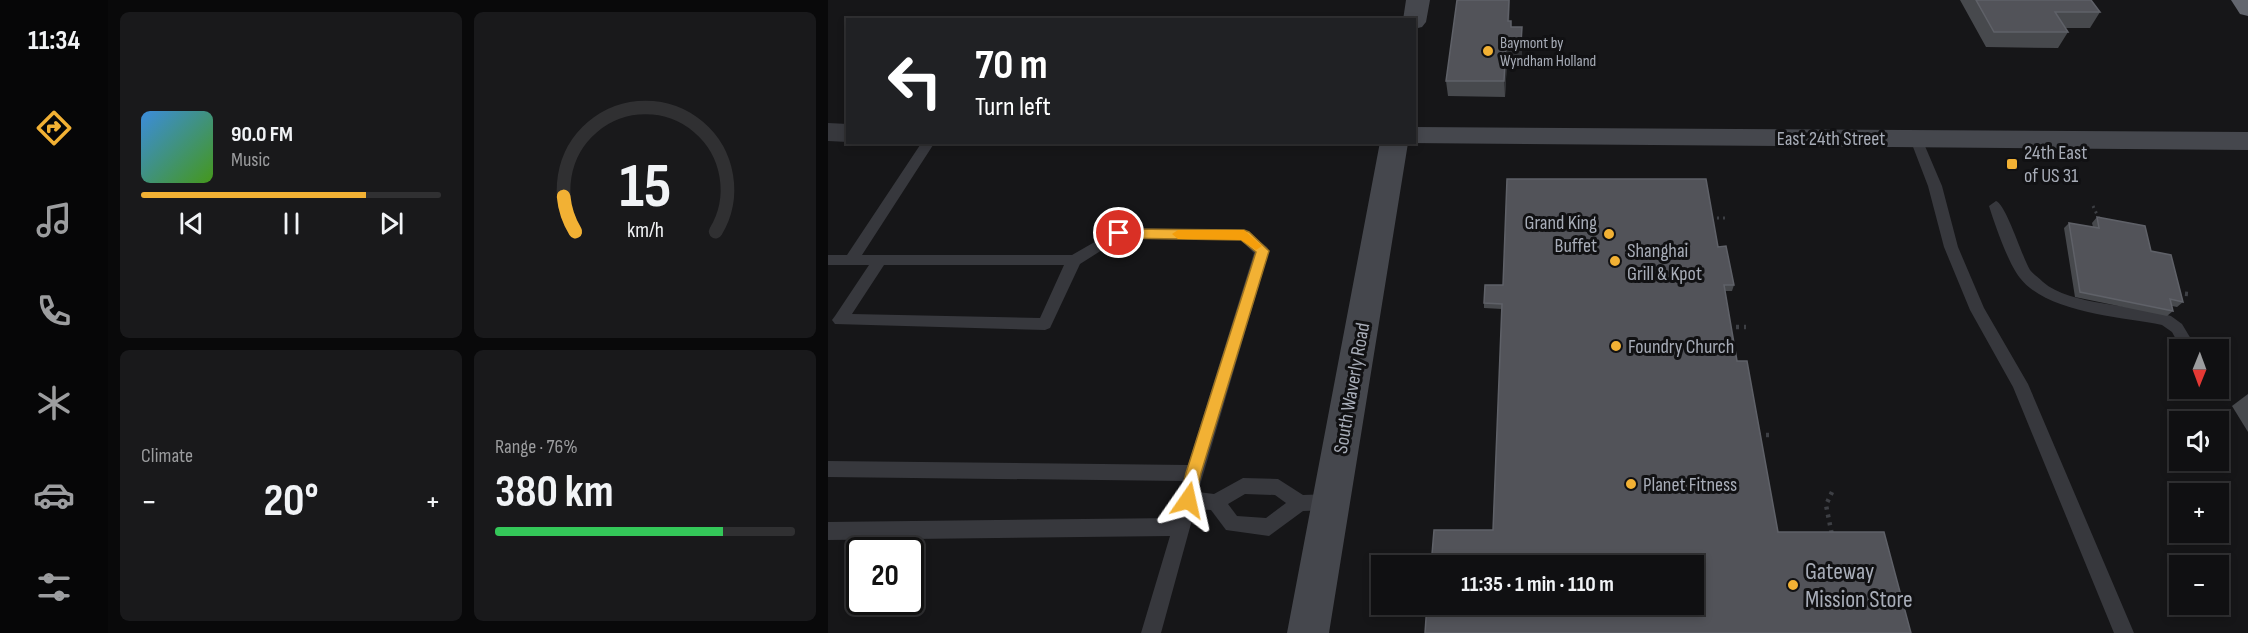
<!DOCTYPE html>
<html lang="en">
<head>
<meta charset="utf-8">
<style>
	body { margin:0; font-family:"Sofia Sans Condensed",sans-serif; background:#19191b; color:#f1f3f6; height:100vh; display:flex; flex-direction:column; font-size:22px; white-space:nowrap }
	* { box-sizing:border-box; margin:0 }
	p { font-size:20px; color:#9c9d9f }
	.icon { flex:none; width:33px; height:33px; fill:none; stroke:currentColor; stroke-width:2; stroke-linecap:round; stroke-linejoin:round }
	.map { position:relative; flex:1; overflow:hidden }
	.sheet { display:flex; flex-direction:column; gap:12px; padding:12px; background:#09090a; width:720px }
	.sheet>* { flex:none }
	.guide { position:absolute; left:18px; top:18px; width:570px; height:126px; border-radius:0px; box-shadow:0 3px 9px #0003,0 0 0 2px #303032; background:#202124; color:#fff; overflow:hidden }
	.needle { width:39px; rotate:181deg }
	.tools { position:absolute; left:1341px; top:339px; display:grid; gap:12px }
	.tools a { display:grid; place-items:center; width:60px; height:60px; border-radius:0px; background:#101012; box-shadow:0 3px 9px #0003,0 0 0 2px #303032; font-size:30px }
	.speed { position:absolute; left:18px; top:537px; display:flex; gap:12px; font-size:30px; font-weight:700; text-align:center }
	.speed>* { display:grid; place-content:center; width:78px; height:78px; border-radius:50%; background:#101012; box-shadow:0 3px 9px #0003,0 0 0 2px #303032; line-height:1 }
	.speed .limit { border:3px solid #111; border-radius:9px; background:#fff; color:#111 }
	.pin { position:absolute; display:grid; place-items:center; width:51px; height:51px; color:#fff; margin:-26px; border:3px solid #fff; border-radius:50%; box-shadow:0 2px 6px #0007 }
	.me { position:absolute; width:66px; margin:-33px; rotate:11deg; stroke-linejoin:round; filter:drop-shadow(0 0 4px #0008) }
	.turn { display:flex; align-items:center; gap:21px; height:126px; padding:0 30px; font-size:27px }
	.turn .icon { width:78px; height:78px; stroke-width:2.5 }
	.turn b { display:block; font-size:42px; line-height:51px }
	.big { font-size:45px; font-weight:700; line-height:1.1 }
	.sheet .widget { flex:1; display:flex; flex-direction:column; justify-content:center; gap:9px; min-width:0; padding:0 21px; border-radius:9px; background:#19191b }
	.sheet .dial { align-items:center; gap:0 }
	.dial svg { height:156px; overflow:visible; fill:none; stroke:#303032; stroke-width:7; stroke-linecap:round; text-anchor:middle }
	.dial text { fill:#f1f3f6; stroke:none }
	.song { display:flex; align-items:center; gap:18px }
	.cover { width:72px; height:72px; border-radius:9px; background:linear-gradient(135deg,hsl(210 70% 55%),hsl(100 70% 35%)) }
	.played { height:6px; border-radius:3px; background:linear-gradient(90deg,#f2b134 75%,#303032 75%) }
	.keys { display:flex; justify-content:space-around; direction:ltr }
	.heat { display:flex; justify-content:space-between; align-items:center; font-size:33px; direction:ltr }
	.charge { height:9px; border-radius:4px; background:linear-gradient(90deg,#34c759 76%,#303032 0) }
	.sheet .tiles { flex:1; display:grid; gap:12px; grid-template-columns:repeat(2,1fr) }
	.trip { position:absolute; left:543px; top:555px; width:333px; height:60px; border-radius:0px; background:#101012; box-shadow:0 3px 9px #0003,0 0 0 2px #303032; font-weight:700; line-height:60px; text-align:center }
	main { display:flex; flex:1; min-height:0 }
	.menu { display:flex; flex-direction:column; width:108px; justify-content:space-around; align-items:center; background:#060607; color:#9c9d9f }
	.menu .icon { width:42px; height:42px }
	.menu .selected { color:#f2b134 }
	.menu b { font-size:27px; color:#f1f3f6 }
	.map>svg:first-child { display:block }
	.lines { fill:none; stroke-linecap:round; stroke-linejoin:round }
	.path-far1 { stroke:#3d3f44; stroke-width:3; stroke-dasharray:2 4; stroke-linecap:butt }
	.path { stroke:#3d3f44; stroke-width:4.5; stroke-dasharray:3 5; stroke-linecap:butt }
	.lane { fill:#37383d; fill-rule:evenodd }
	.street { fill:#37383d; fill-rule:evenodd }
	.secondary { fill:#45474d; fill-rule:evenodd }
	.highway { fill:#63666e; fill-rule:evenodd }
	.wall { fill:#47494d }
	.shaded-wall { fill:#2f3033 }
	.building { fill:#525359; stroke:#5f6168; stroke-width:1.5 }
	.route { fill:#f2b134; stroke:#9d7322; stroke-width:1.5 }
	.slow { fill:#f59e0b }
	.poi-dot { fill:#f2b134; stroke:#111113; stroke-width:2 }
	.labels { text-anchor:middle; stroke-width:6; stroke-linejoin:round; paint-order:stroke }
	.far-poi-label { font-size:16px; fill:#a8adb8; stroke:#111113; text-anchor:start }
	.street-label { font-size:20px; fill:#a8adb8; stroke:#111113 }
	.poi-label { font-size:20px; fill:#a8adb8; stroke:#111113; text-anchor:start }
	.near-poi-label { font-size:24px; fill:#a8adb8; stroke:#111113; text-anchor:start }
</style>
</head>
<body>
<main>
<nav class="menu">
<b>11:34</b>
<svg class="icon selected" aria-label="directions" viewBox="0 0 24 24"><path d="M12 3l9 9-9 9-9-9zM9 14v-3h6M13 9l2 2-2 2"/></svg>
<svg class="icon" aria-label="music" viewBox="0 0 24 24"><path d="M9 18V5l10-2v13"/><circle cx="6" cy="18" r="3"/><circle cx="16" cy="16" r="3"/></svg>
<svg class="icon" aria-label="phone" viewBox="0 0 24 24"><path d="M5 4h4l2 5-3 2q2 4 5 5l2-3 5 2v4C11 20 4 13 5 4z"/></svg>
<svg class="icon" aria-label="climate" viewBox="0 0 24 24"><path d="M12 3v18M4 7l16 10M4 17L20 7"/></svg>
<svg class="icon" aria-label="car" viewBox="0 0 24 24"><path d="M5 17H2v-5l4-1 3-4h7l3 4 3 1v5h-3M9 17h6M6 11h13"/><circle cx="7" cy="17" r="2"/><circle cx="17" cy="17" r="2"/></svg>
<svg class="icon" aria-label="filters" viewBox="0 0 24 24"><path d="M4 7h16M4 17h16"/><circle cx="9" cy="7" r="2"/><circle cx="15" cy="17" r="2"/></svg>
</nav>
<section class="sheet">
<div class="tiles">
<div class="widget">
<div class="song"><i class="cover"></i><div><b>90.0 FM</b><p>Music</p></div></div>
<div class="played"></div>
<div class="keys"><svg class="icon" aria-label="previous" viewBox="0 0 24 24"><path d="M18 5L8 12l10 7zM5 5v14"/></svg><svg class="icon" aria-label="pause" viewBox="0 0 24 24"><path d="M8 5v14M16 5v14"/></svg><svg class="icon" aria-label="next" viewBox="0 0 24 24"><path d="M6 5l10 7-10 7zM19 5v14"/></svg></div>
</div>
<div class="widget dial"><svg viewBox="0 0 100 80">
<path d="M14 69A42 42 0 1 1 86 69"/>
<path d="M14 69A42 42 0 0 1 8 51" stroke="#f2b134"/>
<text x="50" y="56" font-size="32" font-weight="700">15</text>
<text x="50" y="72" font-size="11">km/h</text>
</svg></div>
<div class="widget"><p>Climate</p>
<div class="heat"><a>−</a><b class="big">20°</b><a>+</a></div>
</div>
<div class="widget"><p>Range · 76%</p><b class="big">380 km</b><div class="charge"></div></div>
</div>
</section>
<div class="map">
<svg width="1420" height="633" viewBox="0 0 1420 633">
	<rect width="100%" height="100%" fill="#161618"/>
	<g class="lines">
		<g class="path-far1">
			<path d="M 1265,206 L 1272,221"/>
			<path d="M 883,218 L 897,218"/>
		</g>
		<g class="path">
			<path d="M 900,271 L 907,271"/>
			<path d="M 1349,293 L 1361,294"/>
			<path d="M 900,327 L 918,327"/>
			<path d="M 930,435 L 941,435"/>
			<path d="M 1004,492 L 998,505 L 1004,535"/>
		</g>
		<g class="lane">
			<path d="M 1088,135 L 1094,139 L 1114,186 L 1130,247 L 1156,308 L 1200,384 L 1306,633 L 1286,633 L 1185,387 L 1142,310 L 1116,247 L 1100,186 L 1082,139 Z"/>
			<path d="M 94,142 L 107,142 L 34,255 L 244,255 L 291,228 L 416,230 L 439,247 L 441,251 L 370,492 L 386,494 L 415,478 L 450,479 L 475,495 L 503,494 L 509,496 L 512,502 L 509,508 L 503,510 L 475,511 L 441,536 L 398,530 L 383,510 L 367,509 L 333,633 L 313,633 L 342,536 L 0,540 L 0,522 L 347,518 L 356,481 L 0,477 L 0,461 L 360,465 L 426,253 L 413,240 L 293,238 L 252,264 L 222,328 L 217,330 L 7,324 L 4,320 L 7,316 L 41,265 L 0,265 L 0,255 L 19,255 ZM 56,265 L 236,265 L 212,318 L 24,314 ZM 417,494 L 447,495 L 458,503 L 438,518 L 409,516 L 400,504 Z"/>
			<path d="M 1168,201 C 1178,204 1194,257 1202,270 C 1205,274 1211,278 1215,282 C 1242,306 1308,304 1343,316 L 1354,324 L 1363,339 L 1360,343 L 1355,345 L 1350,343 L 1344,332 L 1334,325 C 1293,317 1219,313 1192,278 C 1180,263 1167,225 1161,206 Z"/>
		</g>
		<path class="street" d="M 0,123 L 20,124 L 20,142 L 0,141 Z"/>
		<g class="secondary">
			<path d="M 578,0 L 602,0 L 598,22 L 594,27 L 586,29 L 586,20 L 575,20 Z"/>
			<path d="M 586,127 L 1420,132 L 1420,150 L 580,143 L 501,633 L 459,633 L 552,142 L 586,142 Z"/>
		</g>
		<path class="highway" d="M 1403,0 L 1420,0 L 1420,16 L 1412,14 Z"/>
	</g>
	<g class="wall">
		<path d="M 1132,0 L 1263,0 L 1272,12 L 1262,28 L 1237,28 L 1240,32 L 1230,48 L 1158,47 Z"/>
		<path d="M 681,21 L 683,27 L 694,27 L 694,59 L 679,61 L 677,97 L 620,96 L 618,81 Z"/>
		<path d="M 1269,217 L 1323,251 L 1355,302 L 1349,307 L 1344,306 L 1345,311 L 1339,316 L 1247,297 L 1236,228 L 1241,223 L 1265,227 L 1264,223 Z"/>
		<path d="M 675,285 L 906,285 L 904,291 L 897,291 L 665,530 L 674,309 L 656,308 L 656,303 Z"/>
		<path d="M 1420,394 L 1420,432 L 1404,406 Z"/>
	</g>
	<g class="shaded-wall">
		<path d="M 681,0 L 682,0 L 681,37 L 680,21 Z"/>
		<path d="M 694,27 L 694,59 L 679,61 L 677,97 L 676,81 L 678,45 Z"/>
	</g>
	<g class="building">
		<path d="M 629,0 L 681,0 L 680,21 L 683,21 L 683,27 L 694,27 L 693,43 L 678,45 L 676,81 L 618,81 Z"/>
		<path d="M 1148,0 L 1263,0 L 1272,12 L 1227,12 L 1240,32 L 1166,32 Z"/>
		<path d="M 679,179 L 878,179 L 890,247 L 898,246 L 906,285 L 896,285 L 909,361 L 919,361 L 950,532 L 1056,532 L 1083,633 L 597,633 L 599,604 L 866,604 L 866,566 L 603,566 L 606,530 L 665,530 L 674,304 L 656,303 L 657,285 L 675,285 Z"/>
		<path d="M 1269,217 L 1317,226 L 1323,251 L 1343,255 L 1355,302 L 1342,299 L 1345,311 L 1252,292 L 1241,223 L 1271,228 Z"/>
	</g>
	<path class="route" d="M 291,229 L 416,230 L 421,232 L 441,251 L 373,473 L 366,506 L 360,508 L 355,506 L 352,500 L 358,473 L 428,252 L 413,240 L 291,238 L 285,233 Z"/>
	<path class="slow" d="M 350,230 L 416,230 L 434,246 L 428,250 L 413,240 L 350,239 L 344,234 Z"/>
	<g class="poi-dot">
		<circle cx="660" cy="51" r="6"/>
		<rect x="1178" y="158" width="12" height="12" rx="3"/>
		<circle cx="781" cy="234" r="6"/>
		<circle cx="787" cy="261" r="6"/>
		<circle cx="788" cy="346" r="6"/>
		<circle cx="803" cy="484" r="6"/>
		<circle cx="965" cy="585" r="6"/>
	</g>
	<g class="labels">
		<g class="far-poi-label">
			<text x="672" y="48">Baymont by<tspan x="672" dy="18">Wyndham Holland</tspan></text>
		</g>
		<g class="street-label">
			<text x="1003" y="145">East 24th Street</text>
			<text transform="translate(523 388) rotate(-80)" y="7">South Waverly Road</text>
		</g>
		<g class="poi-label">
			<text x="1196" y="159">24th East<tspan x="1196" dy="23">of US 31</tspan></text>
			<text x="769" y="229" text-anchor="end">Grand King<tspan x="769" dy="23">Buffet</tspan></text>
			<text x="799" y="257">Shanghai<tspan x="799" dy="23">Grill &amp; Kpot</tspan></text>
			<text x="800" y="353">Foundry Church</text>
			<text x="815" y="491">Planet Fitness</text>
		</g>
		<g class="near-poi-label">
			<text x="977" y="579">Gateway<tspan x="977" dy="28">Mission Store</tspan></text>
		</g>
	</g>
</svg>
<div class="tools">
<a><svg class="needle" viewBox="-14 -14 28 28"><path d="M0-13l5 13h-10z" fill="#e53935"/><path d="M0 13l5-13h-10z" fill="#9c9d9f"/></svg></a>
<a><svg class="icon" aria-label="sound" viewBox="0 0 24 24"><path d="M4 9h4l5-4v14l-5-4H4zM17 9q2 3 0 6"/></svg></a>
<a>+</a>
<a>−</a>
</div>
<div class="speed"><div class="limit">20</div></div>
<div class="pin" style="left:291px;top:233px;background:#d93025"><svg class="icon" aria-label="arrive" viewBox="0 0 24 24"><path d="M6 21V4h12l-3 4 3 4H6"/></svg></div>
<svg class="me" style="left:360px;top:500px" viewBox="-20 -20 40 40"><path d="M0-17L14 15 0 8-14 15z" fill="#f2b134" stroke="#fff" stroke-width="4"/></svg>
<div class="trip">11:35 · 1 min · 110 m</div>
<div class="guide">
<div class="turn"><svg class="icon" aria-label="left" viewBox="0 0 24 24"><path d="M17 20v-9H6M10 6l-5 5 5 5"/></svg><div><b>70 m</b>Turn left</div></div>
</div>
</div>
</main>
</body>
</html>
